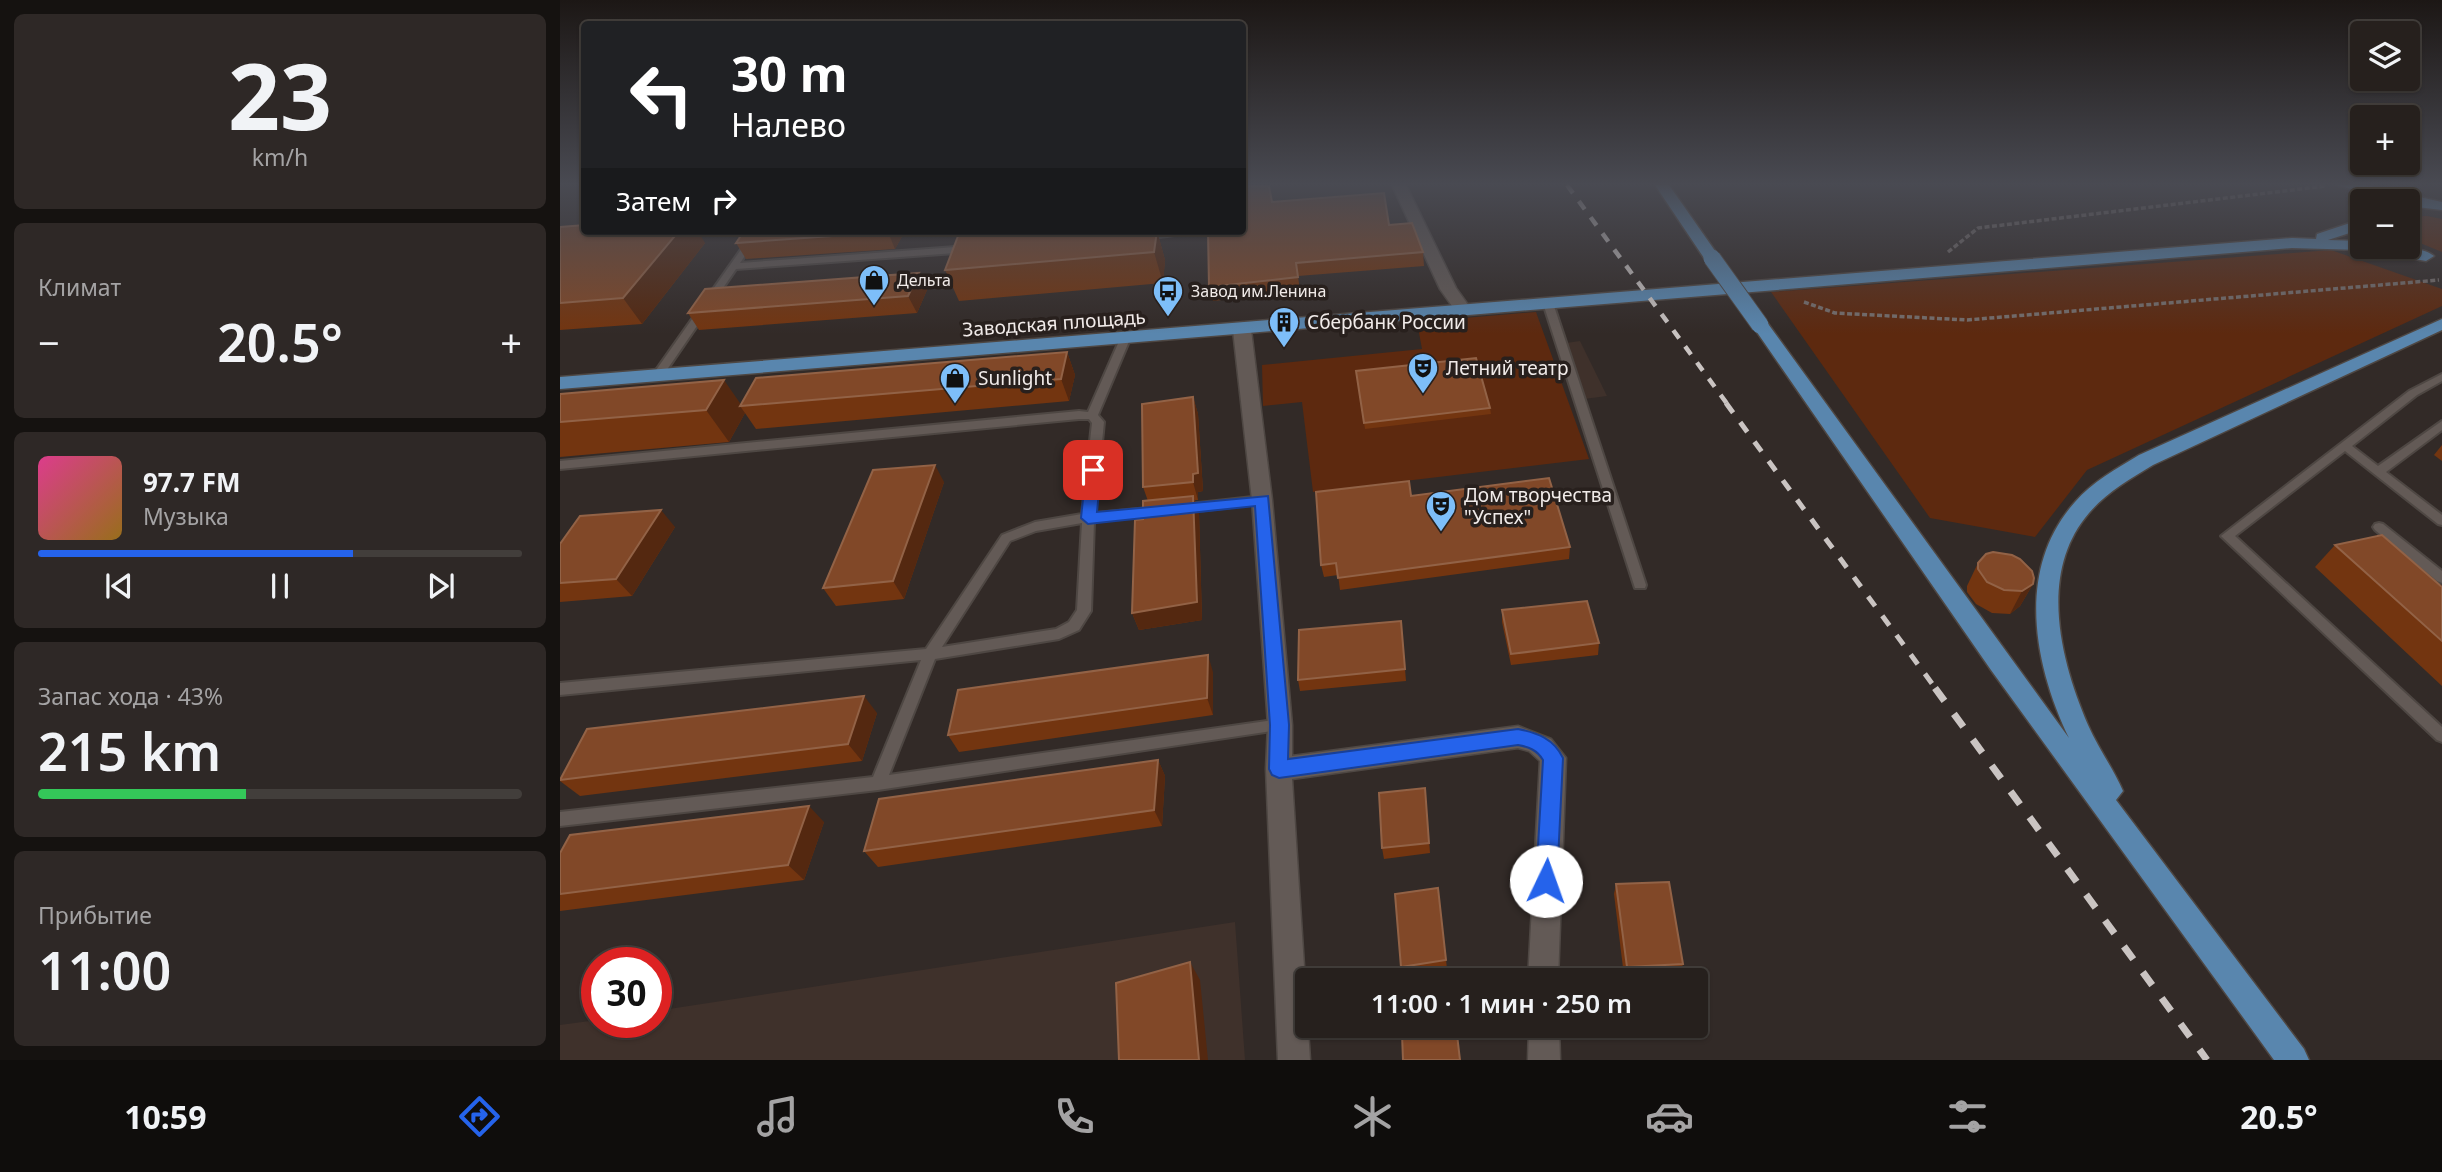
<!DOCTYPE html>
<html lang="ru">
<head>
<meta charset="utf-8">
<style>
	body { margin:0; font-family:"Noto Sans",sans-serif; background:#2e2826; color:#f1f3f6; height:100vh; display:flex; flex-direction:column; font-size:26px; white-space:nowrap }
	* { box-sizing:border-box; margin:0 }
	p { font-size:23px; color:#a4a3a4 }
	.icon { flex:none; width:38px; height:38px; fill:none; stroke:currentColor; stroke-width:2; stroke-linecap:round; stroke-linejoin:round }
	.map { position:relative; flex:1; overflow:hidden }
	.drawer { display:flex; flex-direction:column; gap:14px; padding:14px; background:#151210; width:560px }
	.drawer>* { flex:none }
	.banner { position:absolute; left:21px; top:21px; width:665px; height:214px; border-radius:7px; box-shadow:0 2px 5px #0004,0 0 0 2px #423e3b; background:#202124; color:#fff; overflow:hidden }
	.controls { position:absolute; left:1790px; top:21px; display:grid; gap:14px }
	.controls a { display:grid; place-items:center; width:70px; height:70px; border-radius:7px; background:#26201d; box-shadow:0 2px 5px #0004,0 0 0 2px #423e3b; font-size:35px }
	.speed { position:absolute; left:21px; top:947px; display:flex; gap:14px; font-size:35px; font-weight:700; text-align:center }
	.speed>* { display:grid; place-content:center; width:91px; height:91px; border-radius:50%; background:#26201d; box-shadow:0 2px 5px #0004,0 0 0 2px #423e3b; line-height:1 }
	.speed .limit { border:10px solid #d22; background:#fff; color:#111 }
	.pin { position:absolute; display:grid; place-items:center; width:60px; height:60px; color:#fff; margin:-30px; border-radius:14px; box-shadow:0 4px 10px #0006 }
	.me { position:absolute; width:77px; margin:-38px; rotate:3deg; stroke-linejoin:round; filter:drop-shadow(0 0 5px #0008) }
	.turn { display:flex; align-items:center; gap:24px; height:147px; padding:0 35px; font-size:32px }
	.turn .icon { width:91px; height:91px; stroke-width:2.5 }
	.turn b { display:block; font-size:49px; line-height:60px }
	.then { display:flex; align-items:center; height:66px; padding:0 35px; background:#0003; gap:14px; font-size:26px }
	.big { font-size:52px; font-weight:600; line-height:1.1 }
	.drawer .widget { flex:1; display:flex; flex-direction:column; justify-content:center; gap:10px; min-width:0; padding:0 24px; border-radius:10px; background:#2e2826 }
	.drawer .dial { align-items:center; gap:0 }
	.dial b { font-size:91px; line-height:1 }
	.song { display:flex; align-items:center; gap:21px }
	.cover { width:84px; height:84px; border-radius:10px; background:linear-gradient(135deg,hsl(330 70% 55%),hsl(40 70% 35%)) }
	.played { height:7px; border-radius:4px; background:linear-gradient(90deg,#2563eb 65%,#423e3b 65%) }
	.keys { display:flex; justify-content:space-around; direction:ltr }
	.heat { display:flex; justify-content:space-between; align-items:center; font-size:38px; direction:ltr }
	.charge { height:10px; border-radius:5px; background:linear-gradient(90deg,#34c759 43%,#423e3b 0) }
	.trip { position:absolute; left:735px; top:968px; width:413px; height:70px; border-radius:7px; background:#26201d; box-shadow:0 2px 5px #0004,0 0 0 2px #423e3b; font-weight:600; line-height:70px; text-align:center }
	.tab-bar { display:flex; height:112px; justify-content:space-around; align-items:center; background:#0f0d0c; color:#a4a3a4 }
	.tab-bar .icon { width:49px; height:49px }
	.tab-bar .selected { color:#2563eb }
	.tab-bar b { font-size:32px; color:#f1f3f6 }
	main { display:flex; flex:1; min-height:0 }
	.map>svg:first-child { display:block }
	.built { fill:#3f312b }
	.green { fill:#5d290f }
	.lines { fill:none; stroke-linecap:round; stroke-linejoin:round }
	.service-casing { stroke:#4e4743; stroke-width:4 }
	.minor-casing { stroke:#4e4743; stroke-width:3 }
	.tertiary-casing { stroke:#4e4743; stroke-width:3 }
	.primary-casing { stroke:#4e4743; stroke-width:3 }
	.path { stroke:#766e6c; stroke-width:3.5; stroke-dasharray:5 2.5; stroke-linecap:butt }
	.service { fill:#635a56; fill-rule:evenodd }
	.minor { fill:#635a56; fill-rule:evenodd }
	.tertiary { fill:#635a56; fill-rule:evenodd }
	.primary { fill:#5986ae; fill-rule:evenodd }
	.rail-far2 { stroke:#cac4c2; stroke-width:4.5; stroke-dasharray:10 10; stroke-linecap:butt }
	.rail-far1 { stroke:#cac4c2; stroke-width:5; stroke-dasharray:12 12; stroke-linecap:butt }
	.rail { stroke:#cac4c2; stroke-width:7; stroke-dasharray:16 16; stroke-linecap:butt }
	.primary-bridge-casing { stroke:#4e4743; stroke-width:19; stroke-linecap:butt }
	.primary-bridge { stroke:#5986ae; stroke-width:17 }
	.wall { fill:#733510 }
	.shaded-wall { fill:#542810 }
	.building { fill:#814828; stroke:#926246; stroke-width:2 }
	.route { fill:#2563eb; stroke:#184099; stroke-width:2 }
	.labels { text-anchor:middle; stroke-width:7; stroke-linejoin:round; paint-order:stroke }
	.far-poi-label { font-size:16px; fill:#f1ebe9; stroke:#28201d; text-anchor:start }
	.poi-label { font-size:19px; fill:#f1ebe9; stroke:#28201d; text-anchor:start }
	.street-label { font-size:19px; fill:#f1ebe9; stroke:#28201d }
</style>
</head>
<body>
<main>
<section class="drawer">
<div class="widget dial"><b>23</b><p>km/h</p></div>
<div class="widget"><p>Климат</p>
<div class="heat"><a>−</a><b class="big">20.5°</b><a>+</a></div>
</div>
<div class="widget">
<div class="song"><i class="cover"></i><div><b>97.7 FM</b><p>Музыка</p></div></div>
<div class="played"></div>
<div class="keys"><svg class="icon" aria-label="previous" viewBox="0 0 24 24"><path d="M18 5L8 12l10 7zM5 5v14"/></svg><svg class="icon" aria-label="pause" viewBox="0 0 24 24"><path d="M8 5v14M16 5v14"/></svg><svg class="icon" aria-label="next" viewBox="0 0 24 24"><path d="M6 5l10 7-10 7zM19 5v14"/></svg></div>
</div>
<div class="widget"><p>Запас хода · 43%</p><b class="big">215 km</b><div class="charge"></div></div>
<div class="widget"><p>Прибытие</p><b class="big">11:00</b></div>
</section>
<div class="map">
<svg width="1882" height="1060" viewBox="0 0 1882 1060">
	<rect width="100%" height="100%" fill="#322a27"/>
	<g class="built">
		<path d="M 1020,341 L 1047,396 L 1024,399 L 999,344 Z"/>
		<path d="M 675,922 L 685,1060 L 0,1060 L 0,1025 L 37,1020 L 37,1022 L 96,1022 L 96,1011 Z"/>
	</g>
	<g class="green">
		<path d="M 1867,216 L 1882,219 L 1882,252 L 1848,238 L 1848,217 Z"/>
		<path d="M 1771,250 L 1882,289 L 1882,306 L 1527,470 L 1475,537 L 1370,518 L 1211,292 Z"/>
		<path d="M 976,312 L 1029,459 L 753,492 L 742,402 L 703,406 L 702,365 L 862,349 L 857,322 Z"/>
	</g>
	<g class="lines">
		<g class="service-casing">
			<g id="service">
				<path d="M 194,231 L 202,231 L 180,263 L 409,246 L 414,249 L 409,252 L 176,269 L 102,377 L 94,377 L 93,375 L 94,373 Z"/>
				<path d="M 602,231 L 626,231 L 622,234 L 585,239 L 581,236 L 585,233 Z"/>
				<path d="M 988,300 L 993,303 L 1086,585 L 1085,588 L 1075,588 L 1074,585 L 983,303 Z"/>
				<path d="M 565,336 L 570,339 L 538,415 L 544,422 L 535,513 L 599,507 L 605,511 L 599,515 L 534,521 L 531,611 L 519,630 L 499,639 L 375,659 L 329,775 L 720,719 L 725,721 L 727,725 L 725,729 L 318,790 L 0,826 L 0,812 L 313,777 L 361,660 L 0,695 L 0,683 L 366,649 L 442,535 L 475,522 L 522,514 L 532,423 L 529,419 L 519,419 L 0,469 L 0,461 L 519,411 L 528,412 L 560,339 ZM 522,523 L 517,610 L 509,622 L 496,629 L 382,647 L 450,541 L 476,531 Z"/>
				<path d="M 1882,374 L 1882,381 L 1857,395 L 1792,446 L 1818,466 L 1882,421 L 1882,430 L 1826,472 L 1882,515 L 1882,525 L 1878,524 L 1785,451 L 1675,536 L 1882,727 L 1882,742 L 1877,740 L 1661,536 L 1849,391 Z"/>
				<path d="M 702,496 L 706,497 L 708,500 L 706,503 L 620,513 L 614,509 L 620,505 Z"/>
				<path d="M 1819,523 L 1823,524 L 1882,571 L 1882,583 L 1877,581 L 1815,530 L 1813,527 L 1815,524 Z"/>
			</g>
		</g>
		<g class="minor-casing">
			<g id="minor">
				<path d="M 682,325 L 691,330 L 712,500 L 732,725 L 732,756 L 958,726 L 991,739 L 1006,758 L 998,980 L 968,980 L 980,761 L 969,751 L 958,748 L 732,779 L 750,1060 L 718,1060 L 706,769 L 708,725 L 692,500 L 673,330 Z"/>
				<path d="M 969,1026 L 999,1026 L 1000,1060 L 968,1060 Z"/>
			</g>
		</g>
		<g class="tertiary-casing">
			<path id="tertiary" d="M 832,185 L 846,185 L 896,288 L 911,309 L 909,313 L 897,313 L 880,289 Z"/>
		</g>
		<g class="primary-casing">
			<g id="primary">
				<path d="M 1095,185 L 1109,185 L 1160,258 L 1158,261 L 1146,261 Z"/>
				<path d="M 1776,185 L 1805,185 L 1882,202 L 1882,210 L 1848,206 L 1848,201 L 1836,201 Z"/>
				<path d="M 1802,219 L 1802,229 L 1768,240 L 1802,241 L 1802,247 C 1820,247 1861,244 1874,256 L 1866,261 L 1802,250 L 1732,248 L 0,389 L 0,377 L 1732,238 L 1756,239 L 1757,234 Z"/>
				<path d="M 1882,319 L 1882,330 L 1593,465 C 1570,479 1547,492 1529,513 C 1478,572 1500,660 1528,725 C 1538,748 1553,768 1563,791 L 1556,800 L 1744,1049 L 1749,1060 L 1714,1060 L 1431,670 L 1192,325 L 1194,321 L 1206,321 L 1509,738 C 1474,665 1455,569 1515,502 C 1532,482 1556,469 1579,455 Z"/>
			</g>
		</g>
		<g class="path">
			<path d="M 1388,252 L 1418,228 L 1765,186"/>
			<path d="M 1244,302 L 1275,313 L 1407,320 L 1879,280"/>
		</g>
		<use href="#service" class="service"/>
		<use href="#minor" class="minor"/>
		<use href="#tertiary" class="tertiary"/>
		<use href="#primary" class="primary"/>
		<path class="rail-far2" d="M 1007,185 L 1168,405"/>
		<path class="rail-far1" d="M 1166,403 L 1376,689"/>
		<path class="rail" d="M 1375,688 L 1647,1060"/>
		<g class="primary-bridge-casing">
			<path id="primary-bridge" d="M 1152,258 L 1200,325"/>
		</g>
		<use href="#primary-bridge" class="primary-bridge"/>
	</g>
	<g class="wall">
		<path d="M 712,202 L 829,225 L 863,252 L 864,266 L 738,276 L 740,291 L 653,301 L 649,287 Z"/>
		<path d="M 0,227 L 145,243 L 82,324 L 0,330 Z"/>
		<path d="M 345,231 L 335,249 L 186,259 L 176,243 Z"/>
		<path d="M 597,231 L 605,260 L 603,283 L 399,301 L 385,270 Z"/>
		<path d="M 359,273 L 367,290 L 357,313 L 139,330 L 128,313 Z"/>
		<path d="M 507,352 L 515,375 L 509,401 L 196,429 L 185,413 L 169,442 L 0,457 L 0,394 L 181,404 Z"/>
		<path d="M 796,371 L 930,408 L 931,414 L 805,429 Z"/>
		<path d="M 633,397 L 638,414 L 643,491 L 638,492 L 638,500 L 635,500 L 639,513 L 642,620 L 579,630 L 572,613 L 583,519 L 588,501 L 583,487 Z"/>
		<path d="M 1882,445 L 1882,461 L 1874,455 Z"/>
		<path d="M 384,482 L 344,599 L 276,606 L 263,588 Z"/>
		<path d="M 851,496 L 1010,547 L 1009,559 L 780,590 L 778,575 L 764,577 L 761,565 Z"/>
		<path d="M 115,527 L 72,596 L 0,602 L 0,544 Z"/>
		<path d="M 1775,545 L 1882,587 L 1882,686 L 1755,567 Z"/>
		<path d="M 1418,563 L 1473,584 L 1460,606 L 1450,614 L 1432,613 L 1416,604 L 1407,592 L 1407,586 Z"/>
		<path d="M 942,610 L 1039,643 L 1038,655 L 951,665 L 942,622 Z"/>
		<path d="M 841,621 L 846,681 L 740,691 L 738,680 Z"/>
		<path d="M 653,672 L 653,715 L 399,752 L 388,735 Z"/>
		<path d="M 317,713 L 302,761 L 20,796 L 0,781 L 0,779 Z"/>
		<path d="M 598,760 L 605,776 L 602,826 L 318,867 L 304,851 Z"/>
		<path d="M 865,788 L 870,853 L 824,859 L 822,848 Z"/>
		<path d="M 264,822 L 244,880 L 0,911 L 0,853 Z"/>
		<path d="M 1056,884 L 1123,964 L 1120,974 L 1064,976 L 1054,894 Z"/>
		<path d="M 878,888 L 887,969 L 843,976 L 841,967 Z"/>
	</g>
	<g class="shaded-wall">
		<path d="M 119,231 L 138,231 L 145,243 L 82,324 L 63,298 Z"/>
		<path d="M 328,231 L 345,231 L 335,249 L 328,232 Z"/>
		<path d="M 597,231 L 605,260 L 603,283 L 594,252 Z"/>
		<path d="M 359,273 L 367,290 L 357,313 L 348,296 Z"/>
		<path d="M 507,352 L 515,375 L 509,401 L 501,379 Z"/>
		<path d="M 164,380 L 182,406 L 180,406 L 185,413 L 169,442 L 146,410 Z"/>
		<path d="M 633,397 L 638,414 L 643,491 L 638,492 L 638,500 L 633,482 Z"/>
		<path d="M 375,465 L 384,482 L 344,599 L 333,581 Z"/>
		<path d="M 633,496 L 639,513 L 642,620 L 579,630 L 572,613 Z"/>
		<path d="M 101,510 L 115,527 L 72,596 L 56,579 Z"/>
		<path d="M 1473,584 L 1460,606 L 1450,614 L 1462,591 Z"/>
		<path d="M 648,655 L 653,672 L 653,715 L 647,698 Z"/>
		<path d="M 304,696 L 317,713 L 302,761 L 288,744 Z"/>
		<path d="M 598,760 L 605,776 L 602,826 L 594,810 Z"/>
		<path d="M 249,806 L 264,822 L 244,880 L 228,865 Z"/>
		<path d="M 630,962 L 640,980 L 648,1060 L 639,1060 Z"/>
	</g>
	<g class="building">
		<path d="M 682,186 L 709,186 L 712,202 L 824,193 L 829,225 L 852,223 L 863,252 L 736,263 L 738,277 L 649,287 L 648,231 L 682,231 Z"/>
		<path d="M 24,225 L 24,231 L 119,231 L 63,298 L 0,303 L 0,227 Z"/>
		<path d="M 184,231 L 328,231 L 328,232 L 176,243 Z"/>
		<path d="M 400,231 L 570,231 L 570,232 L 597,231 L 594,252 L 385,270 Z"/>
		<path d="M 359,273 L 348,296 L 128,313 L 145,289 Z"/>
		<path d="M 507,352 L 501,379 L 180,406 L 196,378 Z"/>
		<path d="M 916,358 L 930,408 L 804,423 L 796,371 Z"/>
		<path d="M 164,380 L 146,410 L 0,422 L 0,394 Z"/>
		<path d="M 633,397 L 638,473 L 633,474 L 633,482 L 583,487 L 582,404 Z"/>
		<path d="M 375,465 L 333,581 L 263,588 L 313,470 Z"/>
		<path d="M 989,478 L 1010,547 L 778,578 L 776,563 L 761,565 L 756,492 L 849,481 L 851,496 Z"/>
		<path d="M 633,496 L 637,602 L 572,613 L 575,520 L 583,519 L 583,501 Z"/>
		<path d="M 101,510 L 56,579 L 0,583 L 0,544 L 20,516 Z"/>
		<path d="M 1822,535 L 1882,587 L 1882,641 L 1775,545 Z"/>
		<path d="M 1433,552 L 1452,555 L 1460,559 L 1472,571 L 1474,578 L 1473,584 L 1462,591 L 1444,590 L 1427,582 L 1418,569 L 1418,563 L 1426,554 Z"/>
		<path d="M 1027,601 L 1039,643 L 951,654 L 942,610 Z"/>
		<path d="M 841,621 L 845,669 L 738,680 L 739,630 Z"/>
		<path d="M 648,655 L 647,698 L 388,735 L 398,690 Z"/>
		<path d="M 304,696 L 288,744 L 0,780 L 27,729 Z"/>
		<path d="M 598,760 L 594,810 L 304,851 L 319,799 Z"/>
		<path d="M 865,788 L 869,843 L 822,848 L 819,793 Z"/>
		<path d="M 249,806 L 228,865 L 0,894 L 0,853 L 10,835 Z"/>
		<path d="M 1109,882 L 1123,964 L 1067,967 L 1056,884 Z"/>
		<path d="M 878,888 L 886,960 L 841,967 L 835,894 Z"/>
		<path d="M 630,962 L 639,1060 L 559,1060 L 556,983 Z"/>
		<path d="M 896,1026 L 900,1060 L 843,1060 L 842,1034 Z"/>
	</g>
	<linearGradient id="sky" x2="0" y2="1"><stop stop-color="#1c1715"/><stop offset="0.55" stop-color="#494a52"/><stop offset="1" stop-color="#494a52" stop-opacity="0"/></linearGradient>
	<rect width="1882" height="334" fill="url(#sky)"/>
	<path class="route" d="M 533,465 L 541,470 L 537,512 L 708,496 L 729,725 L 728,759 L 958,729 C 978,733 994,739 1003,758 L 997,881 L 994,888 L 986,891 L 979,888 L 976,881 L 983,760 C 977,750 969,747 958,745 L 719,778 L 712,775 L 709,769 L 710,725 L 695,506 L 528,524 L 521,518 L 526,470 Z"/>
	<defs>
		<g id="shop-pin" transform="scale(1.575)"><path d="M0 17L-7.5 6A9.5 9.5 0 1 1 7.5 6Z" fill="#7dbef9" stroke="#28201d"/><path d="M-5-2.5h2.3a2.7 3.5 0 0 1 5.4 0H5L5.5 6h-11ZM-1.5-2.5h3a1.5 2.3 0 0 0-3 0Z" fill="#111"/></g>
		<g id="bus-pin" transform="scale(1.575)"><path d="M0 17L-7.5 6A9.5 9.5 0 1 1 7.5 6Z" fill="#7dbef9" stroke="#28201d"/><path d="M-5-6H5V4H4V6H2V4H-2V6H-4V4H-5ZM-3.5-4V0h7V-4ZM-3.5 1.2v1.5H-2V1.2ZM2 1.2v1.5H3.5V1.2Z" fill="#111"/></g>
		<g id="building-pin" transform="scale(1.575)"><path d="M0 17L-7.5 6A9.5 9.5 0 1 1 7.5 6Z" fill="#7dbef9" stroke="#28201d"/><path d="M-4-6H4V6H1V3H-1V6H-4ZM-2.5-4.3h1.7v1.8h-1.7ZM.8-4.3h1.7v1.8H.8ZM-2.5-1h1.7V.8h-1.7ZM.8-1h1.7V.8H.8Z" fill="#111"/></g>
		<g id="theatre-pin" transform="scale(1.575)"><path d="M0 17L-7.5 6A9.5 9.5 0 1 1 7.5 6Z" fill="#7dbef9" stroke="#28201d"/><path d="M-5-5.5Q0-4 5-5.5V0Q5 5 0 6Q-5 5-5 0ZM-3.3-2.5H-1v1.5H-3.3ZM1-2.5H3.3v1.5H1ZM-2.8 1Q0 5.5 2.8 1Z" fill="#111"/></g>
	</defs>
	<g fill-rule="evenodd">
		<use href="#shop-pin" x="314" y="280"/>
		<use href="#bus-pin" x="608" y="291"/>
		<use href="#building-pin" x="724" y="322"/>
		<use href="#theatre-pin" x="863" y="368"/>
		<use href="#shop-pin" x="395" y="378"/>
		<use href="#theatre-pin" x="881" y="506"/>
	</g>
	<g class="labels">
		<g class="far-poi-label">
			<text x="337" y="286">Дельта</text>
			<text x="631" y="297">Завод им.Ленина</text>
		</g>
		<g class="poi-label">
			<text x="747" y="329">Сбербанк России</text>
			<text x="886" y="375">Летний театр</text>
			<text x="418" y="385">Sunlight</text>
			<text x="904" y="502">Дом творчества<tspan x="904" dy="22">"Успех"</tspan></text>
		</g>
		<g class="street-label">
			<text transform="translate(494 323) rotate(-4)" y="7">Заводская площадь</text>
		</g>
	</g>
</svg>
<div class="controls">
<a><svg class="icon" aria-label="layers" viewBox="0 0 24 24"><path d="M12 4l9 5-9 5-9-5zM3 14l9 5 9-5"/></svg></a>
<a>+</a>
<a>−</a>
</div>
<div class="speed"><div class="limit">30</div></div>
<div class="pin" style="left:533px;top:470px;background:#d93025"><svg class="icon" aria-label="arrive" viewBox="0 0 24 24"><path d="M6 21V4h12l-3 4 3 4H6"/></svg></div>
<svg class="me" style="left:986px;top:881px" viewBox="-20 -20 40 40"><circle r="19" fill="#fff"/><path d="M0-13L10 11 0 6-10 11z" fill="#2563eb"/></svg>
<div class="trip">11:00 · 1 мин · 250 m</div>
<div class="banner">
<div class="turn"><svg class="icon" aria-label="left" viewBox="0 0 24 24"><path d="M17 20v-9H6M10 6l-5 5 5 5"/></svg><div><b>30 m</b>Налево</div></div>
<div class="then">Затем<svg class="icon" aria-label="right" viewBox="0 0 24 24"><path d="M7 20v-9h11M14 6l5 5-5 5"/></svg></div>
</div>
</div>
</main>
<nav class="tab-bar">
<b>10:59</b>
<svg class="icon selected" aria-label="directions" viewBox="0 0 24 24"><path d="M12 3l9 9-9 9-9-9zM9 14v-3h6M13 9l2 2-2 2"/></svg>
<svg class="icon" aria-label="music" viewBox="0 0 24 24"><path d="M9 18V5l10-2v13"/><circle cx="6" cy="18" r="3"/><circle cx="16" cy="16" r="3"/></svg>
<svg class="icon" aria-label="phone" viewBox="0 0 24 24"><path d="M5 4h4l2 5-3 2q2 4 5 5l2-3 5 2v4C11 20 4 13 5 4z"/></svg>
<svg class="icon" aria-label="climate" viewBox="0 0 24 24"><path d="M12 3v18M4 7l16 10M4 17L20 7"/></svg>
<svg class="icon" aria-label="car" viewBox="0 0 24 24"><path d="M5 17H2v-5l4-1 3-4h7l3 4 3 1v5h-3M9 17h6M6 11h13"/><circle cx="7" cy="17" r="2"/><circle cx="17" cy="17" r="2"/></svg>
<svg class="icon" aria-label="filters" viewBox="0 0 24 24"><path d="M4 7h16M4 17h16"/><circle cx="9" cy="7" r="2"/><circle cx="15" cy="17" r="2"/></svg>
<b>20.5°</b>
</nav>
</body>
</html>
